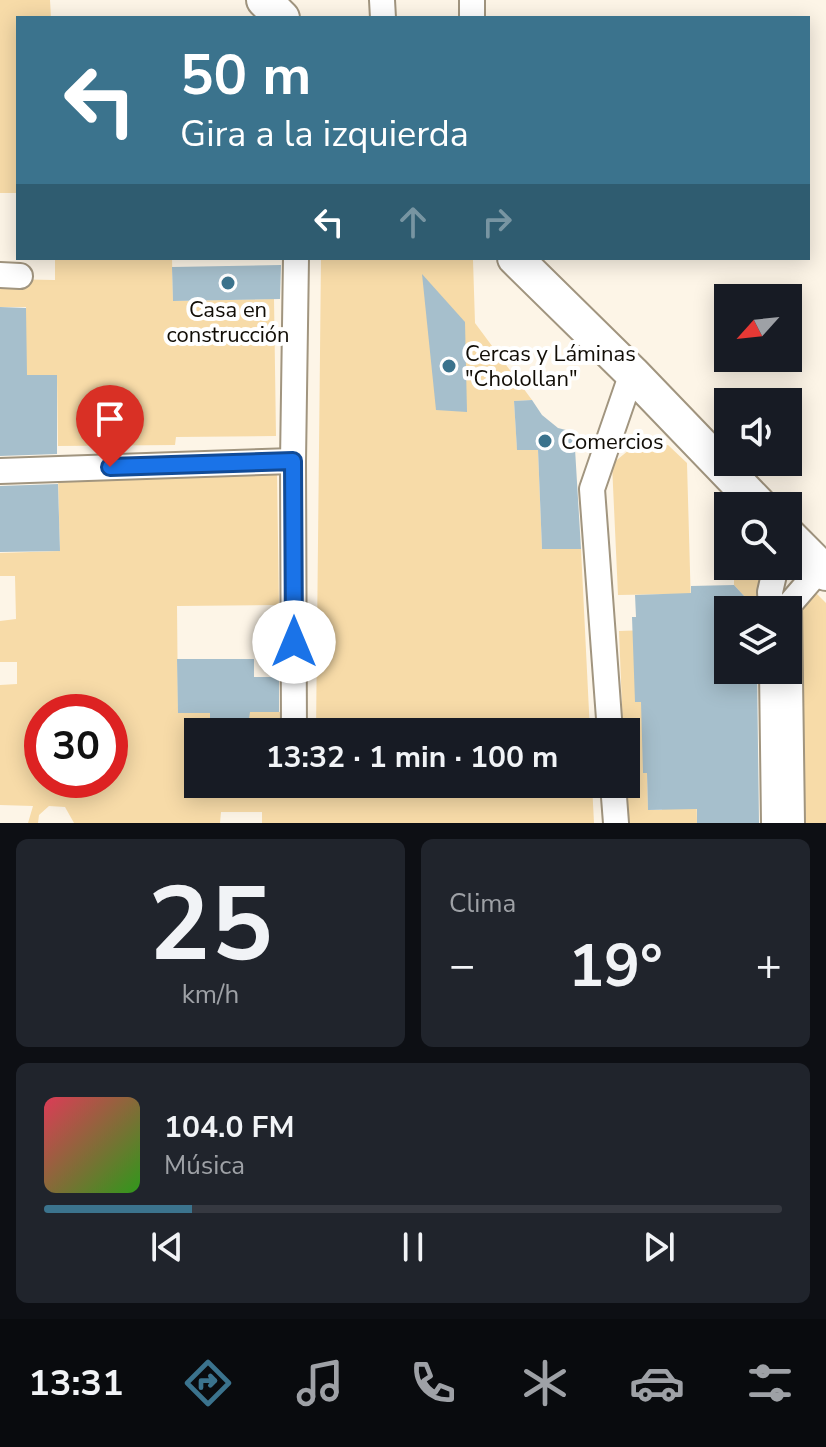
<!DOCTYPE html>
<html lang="es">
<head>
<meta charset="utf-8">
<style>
	body { margin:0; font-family:"Nunito Sans",sans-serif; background:#20242c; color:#f1f3f6; height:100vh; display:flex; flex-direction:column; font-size:30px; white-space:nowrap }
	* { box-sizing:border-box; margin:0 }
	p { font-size:26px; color:#9ea1a6 }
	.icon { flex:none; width:44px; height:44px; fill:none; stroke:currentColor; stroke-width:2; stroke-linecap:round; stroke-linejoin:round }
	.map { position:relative; height:823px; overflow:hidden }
	.details { display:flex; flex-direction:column; gap:16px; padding:16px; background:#0d0f14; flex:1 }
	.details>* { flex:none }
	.top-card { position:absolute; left:16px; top:16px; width:794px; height:244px; border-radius:0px; box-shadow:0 4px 20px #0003; background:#3b738d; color:#fff; overflow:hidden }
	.needle { width:52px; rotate:243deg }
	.tools { position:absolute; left:714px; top:284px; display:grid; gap:16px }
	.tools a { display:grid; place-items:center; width:88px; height:88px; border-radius:0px; background:#171b24; box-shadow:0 4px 20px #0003; font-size:40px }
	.speed { position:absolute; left:24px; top:694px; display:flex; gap:16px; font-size:40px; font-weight:700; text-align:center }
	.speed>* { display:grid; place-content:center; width:104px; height:104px; border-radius:50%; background:#171b24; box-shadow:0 4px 20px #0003; line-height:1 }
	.speed .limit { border:12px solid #d22; background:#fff; color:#111 }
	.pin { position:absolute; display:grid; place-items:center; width:68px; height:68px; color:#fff; margin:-82px -34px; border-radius:50% 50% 50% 0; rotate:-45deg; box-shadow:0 0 8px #0007 }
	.pin .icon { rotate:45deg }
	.me { position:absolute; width:88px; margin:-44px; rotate:0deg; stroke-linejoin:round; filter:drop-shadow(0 0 6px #0008) }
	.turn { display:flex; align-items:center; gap:28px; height:168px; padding:0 32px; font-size:36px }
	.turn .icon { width:104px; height:104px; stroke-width:2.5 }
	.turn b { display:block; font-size:56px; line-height:68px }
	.lanes { display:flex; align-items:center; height:76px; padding:0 32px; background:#0003; justify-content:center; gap:40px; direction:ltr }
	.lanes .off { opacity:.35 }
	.big { font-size:60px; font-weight:700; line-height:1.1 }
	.details .widget { flex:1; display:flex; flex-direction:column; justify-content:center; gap:12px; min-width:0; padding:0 28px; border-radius:12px; background:#20242c }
	.details .dial { align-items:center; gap:0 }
	.dial b { font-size:104px; line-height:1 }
	.song { display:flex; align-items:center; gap:24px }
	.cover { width:96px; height:96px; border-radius:12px; background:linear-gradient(135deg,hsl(350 70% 55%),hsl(110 70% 35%)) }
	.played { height:8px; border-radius:4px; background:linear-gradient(90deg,#3b738d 20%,#363941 20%) }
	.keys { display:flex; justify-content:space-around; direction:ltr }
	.heat { display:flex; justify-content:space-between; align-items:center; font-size:44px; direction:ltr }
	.details .tiles { flex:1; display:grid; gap:16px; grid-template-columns:1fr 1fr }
	.widget:last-child { grid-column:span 2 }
	.trip { position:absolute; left:184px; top:718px; width:456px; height:80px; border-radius:0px; background:#171b24; box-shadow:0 4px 20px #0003; font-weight:700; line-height:80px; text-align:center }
	.menu { display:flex; height:128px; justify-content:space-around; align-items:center; background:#090b0e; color:#9ea1a6 }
	.menu .icon { width:56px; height:56px }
	.menu .selected { color:#3b738d }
	.menu b { font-size:36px; color:#f1f3f6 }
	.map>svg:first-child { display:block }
	.green { fill:#f7dba8; fill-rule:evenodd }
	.building { fill:#a6bfcc }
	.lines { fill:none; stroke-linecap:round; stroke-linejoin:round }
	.street-casing { stroke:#a1957f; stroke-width:28 }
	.secondary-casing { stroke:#a1957f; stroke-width:38 }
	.street { stroke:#fff; stroke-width:24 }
	.secondary { stroke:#fff; stroke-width:34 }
	.route-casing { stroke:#114b97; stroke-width:20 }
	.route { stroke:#1a73e8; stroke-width:14 }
	.poi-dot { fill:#3b738d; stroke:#fff; stroke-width:3 }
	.labels { text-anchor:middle; stroke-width:8; stroke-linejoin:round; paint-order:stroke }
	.poi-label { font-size:22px; fill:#110d06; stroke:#fff; text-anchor:start }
</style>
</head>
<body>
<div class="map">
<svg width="826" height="823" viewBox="0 0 826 823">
	<rect width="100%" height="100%" fill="#fdf5e7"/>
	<g class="green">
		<path d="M 0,0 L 50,0 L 51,18 L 18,18 L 18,193 L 0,193 Z"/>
		<path d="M 55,258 L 172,258 L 173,301 L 274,299 L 276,436 L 176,437 L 175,445 L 58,446 L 57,376 L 0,376 L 26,351 L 26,307 L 0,307 L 0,279 L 55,280 Z"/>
		<path d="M 321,258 L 473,260 L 475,323 L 532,400 L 514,401 L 517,449 L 538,450 L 542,549 L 581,549 L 590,732 L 316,732 Z"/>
		<path d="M 668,445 L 687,463 L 694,714 L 643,773 L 647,773 L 648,810 L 662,810 L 662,797 L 696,772 L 697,823 L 627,823 L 626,732 L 623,732 L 619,631 L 676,629 L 675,594 L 618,595 L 612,464 L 629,450 Z"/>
		<path d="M 277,472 L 279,605 L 177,606 L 178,712 L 282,712 L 282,732 L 198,732 L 198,784 L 592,784 L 594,823 L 262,823 L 262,812 L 221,812 L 220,823 L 74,823 L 65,807 L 49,806 L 39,815 L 38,823 L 28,823 L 33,806 L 0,805 L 0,685 L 17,684 L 17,662 L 0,662 L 0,621 L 16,619 L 15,576 L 0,576 L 0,553 L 60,551 L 58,478 ZM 42,712 L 110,712 L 110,780 L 42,780 Z"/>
		<path d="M 734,566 L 761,566 L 763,610 L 757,610 L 734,585 Z"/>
		<path d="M 811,588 L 826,603 L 826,823 L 799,823 L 794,606 Z"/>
	</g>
	<g class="building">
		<path d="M 281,265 L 280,299 L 173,301 L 172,267 Z"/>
		<path d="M 422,274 L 465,322 L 467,412 L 436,410 Z"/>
		<path d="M 0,307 L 26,308 L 27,375 L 57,375 L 57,454 L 0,456 Z"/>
		<path d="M 532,400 L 542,415 L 558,428 L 574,432 L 581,549 L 542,549 L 538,450 L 517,450 L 514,401 Z"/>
		<path d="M 58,484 L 60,551 L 0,552 L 0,486 Z"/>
		<path d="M 734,585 L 756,609 L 728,610 L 728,670 L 757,670 L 759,823 L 697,823 L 697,809 L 648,810 L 647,773 L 643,773 L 641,702 L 635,702 L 632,617 L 636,617 L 635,595 L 691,593 L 691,586 Z"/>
		<path d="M 177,659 L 254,659 L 254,677 L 279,677 L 279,712 L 250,712 L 247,732 L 210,732 L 210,713 L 178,713 Z"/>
	</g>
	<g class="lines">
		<g class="street-casing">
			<g id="street">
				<path d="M 382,0 L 383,18"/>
				<path d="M 472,0 L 472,18"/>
				<path d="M 0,275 L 20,276"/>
				<path d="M 0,471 L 293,461"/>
				<path d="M 771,610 L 770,592 L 776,566"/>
				<path d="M 772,670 L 774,823"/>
				<path d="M 294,732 L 293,461 L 296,258"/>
				<path d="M 610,732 L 592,489 L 632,373"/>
				<path d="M 613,784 L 616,823"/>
				<path d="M 792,823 L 789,605 L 821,568"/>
			</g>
		</g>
		<g class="secondary-casing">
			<g id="secondary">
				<path d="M 264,0 L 282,18"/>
				<path d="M 515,258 L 632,373 L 760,506"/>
				<path d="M 788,535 L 826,573"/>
			</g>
		</g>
		<use href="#street" class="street"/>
		<use href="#secondary" class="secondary"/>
	</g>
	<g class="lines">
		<g class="route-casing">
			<path id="route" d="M 110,467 L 293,461 L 294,642"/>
		</g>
		<use href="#route" class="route"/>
	</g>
	<g class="poi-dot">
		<circle cx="228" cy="283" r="8"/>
		<circle cx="449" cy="366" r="8"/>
		<circle cx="545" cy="441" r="8"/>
	</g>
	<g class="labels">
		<g class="poi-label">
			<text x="228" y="317" text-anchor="middle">Casa en<tspan x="228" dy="25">construcción</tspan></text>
			<text x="465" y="361">Cercas y Láminas<tspan x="465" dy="25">"Cholollan"</tspan></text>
			<text x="561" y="449">Comercios</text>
		</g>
	</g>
</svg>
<div class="tools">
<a><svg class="needle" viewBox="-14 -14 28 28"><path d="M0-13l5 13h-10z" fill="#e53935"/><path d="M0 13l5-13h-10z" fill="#9ea1a6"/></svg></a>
<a><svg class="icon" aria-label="sound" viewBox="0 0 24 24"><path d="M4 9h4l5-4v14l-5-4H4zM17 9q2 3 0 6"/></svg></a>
<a><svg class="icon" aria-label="search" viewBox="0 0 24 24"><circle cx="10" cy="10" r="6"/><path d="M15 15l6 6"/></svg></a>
<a><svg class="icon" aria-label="layers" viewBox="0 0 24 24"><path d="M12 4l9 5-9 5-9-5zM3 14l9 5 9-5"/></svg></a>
</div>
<div class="speed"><div class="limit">30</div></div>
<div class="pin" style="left:110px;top:467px;background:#d93025"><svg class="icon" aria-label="arrive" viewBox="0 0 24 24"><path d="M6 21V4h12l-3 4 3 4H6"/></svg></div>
<svg class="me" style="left:294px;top:642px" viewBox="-20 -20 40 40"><circle r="19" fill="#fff"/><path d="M0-13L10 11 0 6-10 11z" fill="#1a73e8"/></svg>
<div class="trip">13:32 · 1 min · 100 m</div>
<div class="top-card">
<div class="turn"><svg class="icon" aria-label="left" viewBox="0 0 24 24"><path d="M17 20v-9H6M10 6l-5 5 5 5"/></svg><div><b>50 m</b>Gira a la izquierda</div></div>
<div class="lanes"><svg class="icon" aria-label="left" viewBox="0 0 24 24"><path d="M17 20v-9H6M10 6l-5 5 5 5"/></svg><svg class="icon off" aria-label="ahead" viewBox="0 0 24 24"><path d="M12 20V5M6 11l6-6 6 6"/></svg><svg class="icon off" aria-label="right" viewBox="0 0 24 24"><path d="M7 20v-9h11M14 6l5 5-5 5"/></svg></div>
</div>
</div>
<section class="details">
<div class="tiles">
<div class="widget dial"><b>25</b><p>km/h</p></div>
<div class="widget"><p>Clima</p>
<div class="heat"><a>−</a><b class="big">19°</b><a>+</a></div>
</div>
<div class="widget">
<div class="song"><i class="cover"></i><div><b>104.0 FM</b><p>Música</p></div></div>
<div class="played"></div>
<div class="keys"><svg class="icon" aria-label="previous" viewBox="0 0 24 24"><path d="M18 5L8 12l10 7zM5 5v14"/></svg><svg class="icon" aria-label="pause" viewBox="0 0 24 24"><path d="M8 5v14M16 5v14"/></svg><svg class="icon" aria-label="next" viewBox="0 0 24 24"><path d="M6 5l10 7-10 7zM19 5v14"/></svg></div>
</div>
</div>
</section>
<nav class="menu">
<b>13:31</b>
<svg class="icon selected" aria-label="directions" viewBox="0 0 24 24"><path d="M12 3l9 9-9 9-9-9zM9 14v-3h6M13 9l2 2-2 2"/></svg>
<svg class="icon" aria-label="music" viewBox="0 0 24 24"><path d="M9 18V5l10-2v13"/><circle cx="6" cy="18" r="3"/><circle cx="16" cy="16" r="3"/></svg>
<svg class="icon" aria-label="phone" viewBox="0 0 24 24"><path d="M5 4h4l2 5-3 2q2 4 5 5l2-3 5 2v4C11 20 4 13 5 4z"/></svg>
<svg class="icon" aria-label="climate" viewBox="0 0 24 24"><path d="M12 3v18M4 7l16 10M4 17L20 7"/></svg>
<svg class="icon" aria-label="car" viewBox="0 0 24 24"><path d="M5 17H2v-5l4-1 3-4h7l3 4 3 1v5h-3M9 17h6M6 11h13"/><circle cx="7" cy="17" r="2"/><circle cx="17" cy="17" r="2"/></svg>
<svg class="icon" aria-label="filters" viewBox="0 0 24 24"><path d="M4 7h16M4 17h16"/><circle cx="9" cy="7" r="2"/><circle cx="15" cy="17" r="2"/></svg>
</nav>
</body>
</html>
